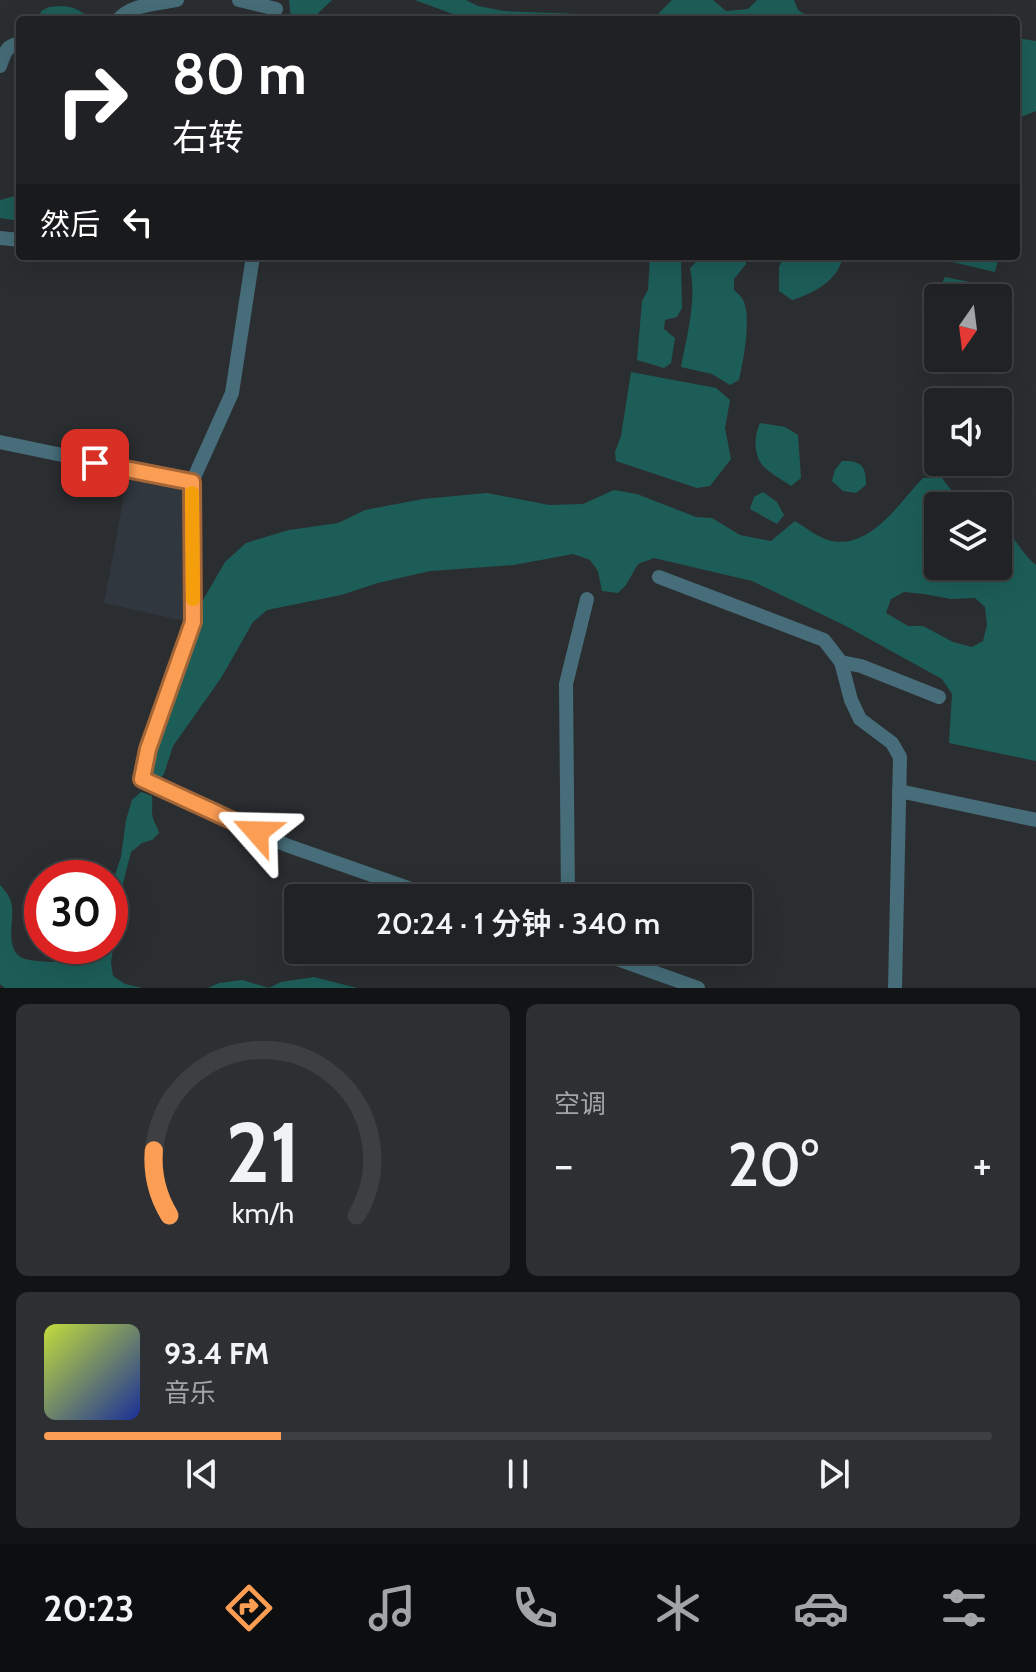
<!DOCTYPE html>
<html lang="zh">
<head>
<meta charset="utf-8">
<style>
	body { margin:0; font-family:Cabin,"Noto Sans SC",sans-serif; background:#2d2f32; color:#f1f3f6; height:100vh; display:flex; flex-direction:column; font-size:30px; white-space:nowrap }
	* { box-sizing:border-box; margin:0 }
	p { font-size:26px; color:#a2a4a7 }
	.icon { flex:none; width:44px; height:44px; fill:none; stroke:currentColor; stroke-width:2; stroke-linecap:round; stroke-linejoin:round }
	.map { position:relative; height:988px; overflow:hidden }
	.sheet { display:flex; flex-direction:column; gap:16px; padding:16px; background:#121314; flex:1 }
	.sheet>* { flex:none }
	.banner { position:absolute; left:16px; top:16px; width:1004px; height:244px; border-radius:8px; box-shadow:0 8px 32px #0002,0 0 0 2px #3d3f42; background:#202124; color:#fff; overflow:hidden }
	.needle { width:52px; rotate:194deg }
	.controls { position:absolute; left:924px; top:284px; display:grid; gap:16px }
	.controls a { display:grid; place-items:center; width:88px; height:88px; border-radius:8px; background:#202225; box-shadow:0 8px 32px #0002,0 0 0 2px #3d3f42; font-size:40px }
	.speed { position:absolute; left:24px; top:860px; display:flex; gap:16px; font-size:40px; font-weight:700; text-align:center }
	.speed>* { display:grid; place-content:center; width:104px; height:104px; border-radius:50%; background:#202225; box-shadow:0 8px 32px #0002,0 0 0 2px #3d3f42; line-height:1 }
	.speed .limit { border:12px solid #d22; background:#fff; color:#111 }
	.pin { position:absolute; display:grid; place-items:center; width:68px; height:68px; color:#fff; margin:-34px; border-radius:16px; box-shadow:0 4px 12px #0006 }
	.me { position:absolute; width:88px; margin:-44px; rotate:295deg; stroke-linejoin:round; filter:drop-shadow(0 0 6px #0008) }
	.turn { display:flex; align-items:center; gap:28px; height:168px; padding:0 24px; font-size:36px }
	.turn .icon { width:104px; height:104px; stroke-width:2.5 }
	.turn b { display:block; font-size:56px; line-height:68px }
	.then { display:flex; align-items:center; height:76px; padding:0 24px; background:#0003; gap:16px; font-size:30px }
	.big { font-size:60px; font-weight:600; line-height:1.1 }
	.sheet .card { flex:1; display:flex; flex-direction:column; justify-content:center; gap:12px; min-width:0; padding:0 28px; border-radius:12px; background:#2d2f32 }
	.sheet .dial { align-items:center; gap:0 }
	.dial svg { height:208px; overflow:visible; fill:none; stroke:#3d3f42; stroke-width:7; stroke-linecap:round; text-anchor:middle }
	.dial text { fill:#f1f3f6; stroke:none }
	.song { display:flex; align-items:center; gap:24px }
	.cover { width:96px; height:96px; border-radius:12px; background:linear-gradient(135deg,hsl(70 70% 55%),hsl(230 70% 35%)) }
	.played { height:8px; border-radius:4px; background:linear-gradient(90deg,#fc9d54 25%,#3d3f42 25%) }
	.keys { display:flex; justify-content:space-around; direction:ltr }
	.heat { display:flex; justify-content:space-between; align-items:center; font-size:44px; direction:ltr }
	.sheet .tiles { flex:1; display:grid; gap:16px; grid-template-columns:1fr 1fr }
	.card:last-child { grid-column:span 2 }
	.trip { position:absolute; left:284px; top:884px; width:468px; height:80px; border-radius:8px; background:#202225; box-shadow:0 8px 32px #0002,0 0 0 2px #3d3f42; font-weight:600; line-height:80px; text-align:center }
	.tabs { display:flex; height:128px; justify-content:space-around; align-items:center; background:#0d0e0f; color:#a2a4a7 }
	.tabs .icon { width:56px; height:56px }
	.tabs .selected { color:#fc9d54 }
	.tabs b { font-size:36px; color:#f1f3f6 }
	.map>svg:first-child { display:block }
	.built { fill:#30373f }
	.water { fill:#1d5d58; fill-rule:evenodd }
	.lines { fill:none; stroke-linecap:round; stroke-linejoin:round }
	.minor { stroke:#466d79; stroke-width:14 }
	.route-casing { stroke:#a46637; stroke-width:20 }
	.route { stroke:#fc9d54; stroke-width:14 }
	.slow { stroke:#f59e0b; stroke-width:14 }
</style>
</head>
<body>
<div class="map">
<svg width="1036" height="988" viewBox="0 0 1036 988">
	<rect width="100%" height="100%" fill="#2b2e31"/>
	<path class="built" d="M 127,480 L 186,490 L 184,621 L 104,603 Z"/>
	<g class="water">
		<path d="M 289,0 L 332,0 L 311,20 L 291,20 Z"/>
		<path d="M 415,0 L 466,0 L 478,6 L 504,11 L 655,17 L 672,0 L 713,0 L 726,11 L 748,9 L 757,0 L 794,0 L 798,10 L 814,20 L 469,20 Z"/>
		<path d="M 61,6 C 76,7 81,11 92,20 L 39,20 L 41,11 L 49,7 Z"/>
		<path d="M 1016,38 L 1036,41 L 1036,111 L 1016,119 Z"/>
		<path d="M 20,175 L 20,221 L 0,218 L 0,200 L 15,196 Z"/>
		<path d="M 650,256 L 681,256 L 681,258 L 682,308 L 677,317 L 665,320 L 664,329 L 675,338 L 671,363 L 664,368 L 637,360 L 642,301 L 648,290 Z"/>
		<path d="M 702,256 L 746,256 L 746,264 L 734,279 L 734,290 C 737,293 741,296 743,300 C 752,315 743,363 739,380 L 730,385 L 712,374 L 681,367 C 687,335 697,301 690,268 Z"/>
		<path d="M 784,256 L 843,256 C 838,281 814,293 792,300 L 779,291 L 779,267 Z"/>
		<path d="M 933,256 L 999,256 L 995,272 L 939,259 Z"/>
		<path d="M 945,277 L 989,286 L 992,298 L 940,298 L 939,289 Z"/>
		<path d="M 631,372 L 716,388 L 730,400 L 725,428 L 731,459 L 710,486 L 697,488 L 616,461 L 615,452 L 621,436 Z"/>
		<path d="M 760,423 L 785,427 L 798,435 L 801,478 L 791,486 C 783,480 771,474 764,467 C 753,455 754,436 760,423 Z"/>
		<path d="M 842,461 C 862,460 866,467 866,485 L 856,493 L 843,491 L 832,481 L 835,470 Z"/>
		<path d="M 941,477 L 952,491 L 974,506 L 938,506 L 938,533 L 936,534 L 927,547 L 927,559 L 939,567 L 998,566 L 998,522 C 1013,532 1020,553 1036,565 L 1036,761 L 949,743 L 952,694 L 942,679 L 844,625 L 752,581 L 654,558 L 638,564 L 626,585 L 618,593 L 602,591 L 598,571 L 590,560 L 573,554 L 514,565 L 430,571 L 378,583 L 341,595 L 267,610 L 253,622 L 221,678 L 173,746 L 164,774 L 158,781 L 147,776 L 157,736 L 197,629 L 203,600 L 225,562 L 246,543 L 289,530 L 338,523 L 365,510 L 423,499 L 487,493 L 549,505 L 583,504 L 614,490 L 637,494 L 696,517 L 712,518 L 740,535 L 771,541 L 795,521 C 805,527 817,537 828,540 C 869,552 899,503 923,478 ZM 904,592 L 924,594 L 951,599 L 975,598 L 985,607 L 987,625 L 983,641 L 972,647 L 953,642 L 923,626 L 908,626 L 886,613 L 891,599 Z"/>
		<path d="M 763,492 L 777,502 L 784,515 L 777,524 L 750,509 L 754,497 Z"/>
		<path d="M 141,792 L 152,796 C 153,803 151,812 153,818 C 154,823 158,828 159,833 L 152,840 L 142,843 L 131,852 L 121,891 L 122,921 L 114,941 L 111,963 L 113,976 L 125,984 L 142,988 L 5,988 L 0,984 L 0,885 C 6,892 11,897 12,907 C 14,923 4,952 25,959 C 33,961 43,961 51,962 C 65,963 75,958 83,946 L 110,946 L 110,890 L 121,857 L 126,820 L 132,800 Z"/>
		<path d="M 314,977 L 357,988 L 208,988 L 219,983 L 242,980 L 269,988 L 281,982 Z"/>
	</g>
	<g class="lines">
		<g class="minor">
			<path d="M 239,0 L 276,9"/>
			<path d="M 118,20 C 131,4 158,4 177,0"/>
			<path d="M 0,66 C 4,55 6,44 20,44"/>
			<path d="M 0,238 L 20,240"/>
			<path d="M 253,256 L 232,393 L 192,482 L 193,622 L 148,749 L 142,779 L 286,845 L 437,898"/>
			<path d="M 0,442 L 192,482"/>
			<path d="M 659,577 L 824,640 L 841,662 L 851,700 L 860,719 L 892,743 L 900,757 L 895,988"/>
			<path d="M 841,662 L 861,666 L 939,697"/>
			<path d="M 899,791 L 1036,820"/>
			<path d="M 568,898 L 566,684 L 587,599"/>
			<path d="M 592,950 L 698,988"/>
		</g>
	</g>
	<g class="lines">
		<g class="route-casing">
			<path id="route" d="M 95,463 L 192,482 L 193,622 L 148,749 L 142,779 L 257,832"/>
		</g>
		<use href="#route" class="route"/>
		<path class="slow" d="M 192,493 L 193,599"/>
	</g>
</svg>
<div class="controls">
<a><svg class="needle" viewBox="-14 -14 28 28"><path d="M0-13l5 13h-10z" fill="#e53935"/><path d="M0 13l5-13h-10z" fill="#a2a4a7"/></svg></a>
<a><svg class="icon" aria-label="sound" viewBox="0 0 24 24"><path d="M4 9h4l5-4v14l-5-4H4zM17 9q2 3 0 6"/></svg></a>
<a><svg class="icon" aria-label="layers" viewBox="0 0 24 24"><path d="M12 4l9 5-9 5-9-5zM3 14l9 5 9-5"/></svg></a>
</div>
<div class="speed"><div class="limit">30</div></div>
<div class="pin" style="left:95px;top:463px;background:#d93025"><svg class="icon" aria-label="arrive" viewBox="0 0 24 24"><path d="M6 21V4h12l-3 4 3 4H6"/></svg></div>
<svg class="me" style="left:257px;top:832px" viewBox="-20 -20 40 40"><path d="M0-17L14 15 0 8-14 15z" fill="#fc9d54" stroke="#fff" stroke-width="4"/></svg>
<div class="trip">20:24 · 1 分钟 · 340 m</div>
<div class="banner">
<div class="turn"><svg class="icon" aria-label="right" viewBox="0 0 24 24"><path d="M7 20v-9h11M14 6l5 5-5 5"/></svg><div><b>80 m</b>右转</div></div>
<div class="then">然后<svg class="icon" aria-label="left" viewBox="0 0 24 24"><path d="M17 20v-9H6M10 6l-5 5 5 5"/></svg></div>
</div>
</div>
<section class="sheet">
<div class="tiles">
<div class="card dial"><svg viewBox="0 0 100 80">
<path d="M14 69A42 42 0 1 1 86 69"/>
<path d="M14 69A42 42 0 0 1 8 44" stroke="#fc9d54"/>
<text x="50" y="56" font-size="32" font-weight="700">21</text>
<text x="50" y="72" font-size="11">km/h</text>
</svg></div>
<div class="card"><p>空调</p>
<div class="heat"><a>−</a><b class="big">20°</b><a>+</a></div>
</div>
<div class="card">
<div class="song"><i class="cover"></i><div><b>93.4 FM</b><p>音乐</p></div></div>
<div class="played"></div>
<div class="keys"><svg class="icon" aria-label="previous" viewBox="0 0 24 24"><path d="M18 5L8 12l10 7zM5 5v14"/></svg><svg class="icon" aria-label="pause" viewBox="0 0 24 24"><path d="M8 5v14M16 5v14"/></svg><svg class="icon" aria-label="next" viewBox="0 0 24 24"><path d="M6 5l10 7-10 7zM19 5v14"/></svg></div>
</div>
</div>
</section>
<nav class="tabs">
<b>20:23</b>
<svg class="icon selected" aria-label="directions" viewBox="0 0 24 24"><path d="M12 3l9 9-9 9-9-9zM9 14v-3h6M13 9l2 2-2 2"/></svg>
<svg class="icon" aria-label="music" viewBox="0 0 24 24"><path d="M9 18V5l10-2v13"/><circle cx="6" cy="18" r="3"/><circle cx="16" cy="16" r="3"/></svg>
<svg class="icon" aria-label="phone" viewBox="0 0 24 24"><path d="M5 4h4l2 5-3 2q2 4 5 5l2-3 5 2v4C11 20 4 13 5 4z"/></svg>
<svg class="icon" aria-label="climate" viewBox="0 0 24 24"><path d="M12 3v18M4 7l16 10M4 17L20 7"/></svg>
<svg class="icon" aria-label="car" viewBox="0 0 24 24"><path d="M5 17H2v-5l4-1 3-4h7l3 4 3 1v5h-3M9 17h6M6 11h13"/><circle cx="7" cy="17" r="2"/><circle cx="17" cy="17" r="2"/></svg>
<svg class="icon" aria-label="filters" viewBox="0 0 24 24"><path d="M4 7h16M4 17h16"/><circle cx="9" cy="7" r="2"/><circle cx="15" cy="17" r="2"/></svg>
</nav>
</body>
</html>
